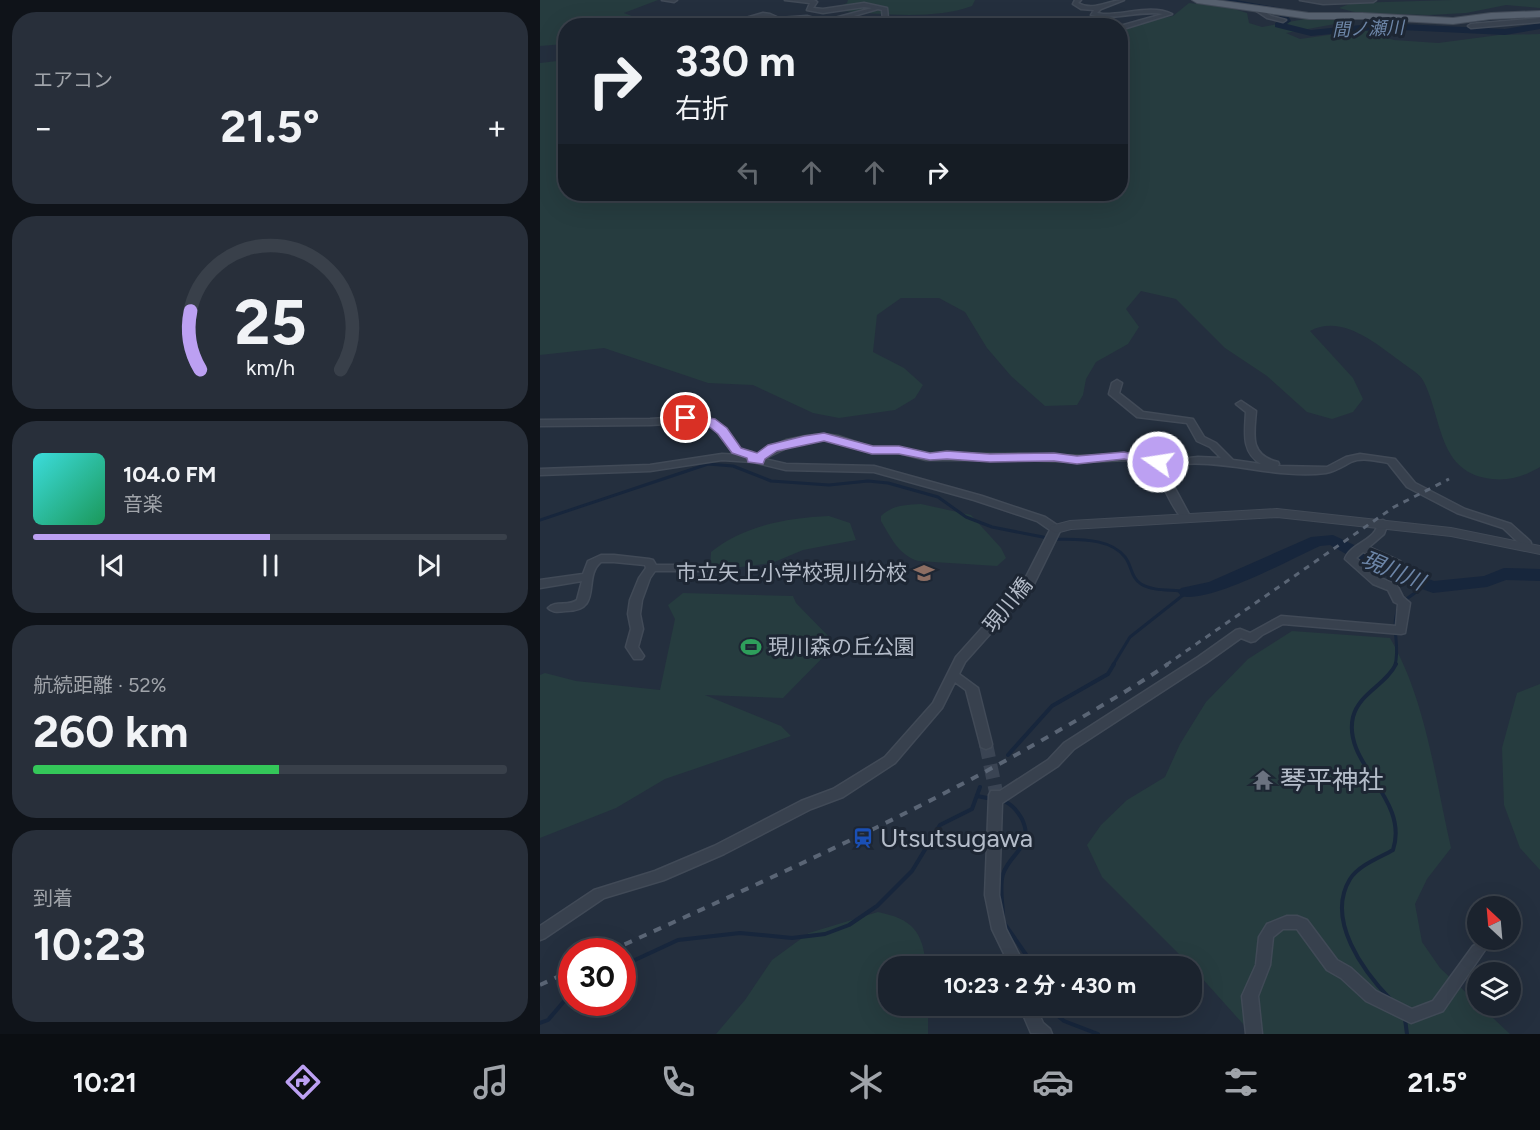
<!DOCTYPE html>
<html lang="ja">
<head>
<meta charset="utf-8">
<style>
	body { margin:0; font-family:Figtree,"Noto Sans JP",sans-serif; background:#282f3a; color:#f1f3f6; height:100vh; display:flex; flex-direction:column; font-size:22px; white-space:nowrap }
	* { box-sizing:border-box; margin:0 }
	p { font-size:20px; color:#a0a4aa }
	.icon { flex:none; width:33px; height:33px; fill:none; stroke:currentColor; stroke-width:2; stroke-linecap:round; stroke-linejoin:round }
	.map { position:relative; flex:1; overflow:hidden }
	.drawer { display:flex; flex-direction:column; gap:12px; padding:12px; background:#0f1319; width:540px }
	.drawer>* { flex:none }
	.hud { position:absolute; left:18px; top:18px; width:570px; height:183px; border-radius:24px; box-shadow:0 6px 24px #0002,0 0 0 2px #39404a; background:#1b232e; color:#f1f3f6; overflow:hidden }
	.needle { width:39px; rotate:334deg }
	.buttons { position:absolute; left:927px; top:896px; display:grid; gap:12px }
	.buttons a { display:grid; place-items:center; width:54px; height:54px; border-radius:50%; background:#1b232e; box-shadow:0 6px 24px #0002,0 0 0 2px #39404a; font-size:30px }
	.speed { position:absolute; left:18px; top:938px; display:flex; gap:12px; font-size:30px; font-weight:700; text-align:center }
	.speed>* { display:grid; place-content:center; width:78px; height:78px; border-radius:50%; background:#1b232e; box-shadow:0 6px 24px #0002,0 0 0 2px #39404a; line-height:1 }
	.speed .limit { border:9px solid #d22; background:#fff; color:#111 }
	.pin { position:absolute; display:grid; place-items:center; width:51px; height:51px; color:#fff; margin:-26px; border:3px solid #fff; border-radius:50%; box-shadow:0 2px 6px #0007 }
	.me { position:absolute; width:66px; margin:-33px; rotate:283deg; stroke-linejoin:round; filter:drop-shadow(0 0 4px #0008) }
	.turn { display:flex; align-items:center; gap:21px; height:126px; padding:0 18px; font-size:27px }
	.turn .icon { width:78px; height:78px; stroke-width:2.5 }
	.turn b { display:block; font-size:42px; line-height:51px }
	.lanes { display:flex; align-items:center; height:57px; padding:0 18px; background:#0003; justify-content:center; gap:30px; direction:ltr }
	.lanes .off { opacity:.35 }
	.big { font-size:45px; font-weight:700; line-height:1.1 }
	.drawer .card { flex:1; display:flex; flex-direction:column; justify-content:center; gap:9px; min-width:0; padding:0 21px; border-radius:24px; background:#282f3a }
	.drawer .dial { align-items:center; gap:0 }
	.dial svg { height:156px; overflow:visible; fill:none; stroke:#39404a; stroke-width:7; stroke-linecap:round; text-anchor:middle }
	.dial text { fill:#f1f3f6; stroke:none }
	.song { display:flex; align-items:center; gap:18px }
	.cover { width:72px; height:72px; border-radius:9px; background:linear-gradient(135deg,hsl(180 70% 55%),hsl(150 70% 35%)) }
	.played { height:6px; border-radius:3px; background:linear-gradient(90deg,#bca0f2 50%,#39404a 50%) }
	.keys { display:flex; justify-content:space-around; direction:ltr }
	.heat { display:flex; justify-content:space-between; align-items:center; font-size:33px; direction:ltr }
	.charge { height:9px; border-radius:4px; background:linear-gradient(90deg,#34c759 52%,#39404a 0) }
	.trip { position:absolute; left:338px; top:956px; width:324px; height:60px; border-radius:24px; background:#1b232e; box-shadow:0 6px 24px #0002,0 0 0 2px #39404a; font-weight:700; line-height:60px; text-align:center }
	.tab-bar { display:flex; height:96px; justify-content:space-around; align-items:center; background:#0b0e12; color:#a0a4aa }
	.tab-bar .icon { width:42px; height:42px }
	.tab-bar .selected { color:#bca0f2 }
	.tab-bar b { font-size:27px; color:#f1f3f6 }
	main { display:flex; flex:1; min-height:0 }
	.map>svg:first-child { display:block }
	.green { fill:#263c3f }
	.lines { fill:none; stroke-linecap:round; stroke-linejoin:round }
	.stream-far1 { stroke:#17263c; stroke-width:3 }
	.stream { stroke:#17263c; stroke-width:4 }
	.river { fill:#17263c; fill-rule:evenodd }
	.minor-tunnel { stroke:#3a4453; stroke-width:14; stroke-dasharray:14 7; stroke-linecap:butt }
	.minor-casing { stroke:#414a57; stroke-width:3 }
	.tertiary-casing { stroke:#414a57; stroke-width:2 }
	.primary-casing { stroke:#414a57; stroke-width:2 }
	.minor { fill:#38414e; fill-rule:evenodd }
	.tertiary { fill:#38414e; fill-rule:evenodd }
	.primary { fill:#56606e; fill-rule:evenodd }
	.rail-far1 { stroke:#5a6575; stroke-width:3; stroke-dasharray:6 6; stroke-linecap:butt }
	.rail { stroke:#5a6575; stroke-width:4; stroke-dasharray:8 8; stroke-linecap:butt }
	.route { fill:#bca0f2; stroke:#7a689d; stroke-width:1.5 }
	.labels { text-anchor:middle; stroke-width:6; stroke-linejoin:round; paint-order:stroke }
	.far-water-label { font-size:18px; font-style:italic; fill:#6d86a8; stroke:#1d2633 }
	.poi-label { font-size:21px; fill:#b4bcc9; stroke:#1d2633; text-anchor:end }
	.street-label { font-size:21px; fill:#b4bcc9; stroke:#1d2633 }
	.water-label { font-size:22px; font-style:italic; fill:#6d86a8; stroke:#1d2633 }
	.near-poi-label { font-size:26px; fill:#b4bcc9; stroke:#1d2633; text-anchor:start }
</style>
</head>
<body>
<main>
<section class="drawer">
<div class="card"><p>エアコン</p>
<div class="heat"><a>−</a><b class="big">21.5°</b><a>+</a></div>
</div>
<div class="card dial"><svg viewBox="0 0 100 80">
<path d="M14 69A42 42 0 1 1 86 69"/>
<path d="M14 69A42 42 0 0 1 9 39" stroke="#bca0f2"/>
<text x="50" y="56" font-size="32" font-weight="700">25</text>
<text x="50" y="72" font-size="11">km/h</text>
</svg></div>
<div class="card">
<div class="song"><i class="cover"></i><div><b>104.0 FM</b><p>音楽</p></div></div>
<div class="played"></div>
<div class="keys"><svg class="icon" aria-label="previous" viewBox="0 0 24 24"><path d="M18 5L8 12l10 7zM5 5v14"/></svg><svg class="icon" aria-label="pause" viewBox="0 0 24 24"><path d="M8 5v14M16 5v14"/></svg><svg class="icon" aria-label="next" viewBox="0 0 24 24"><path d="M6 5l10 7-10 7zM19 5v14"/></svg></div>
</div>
<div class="card"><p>航続距離 · 52%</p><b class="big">260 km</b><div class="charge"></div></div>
<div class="card"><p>到着</p><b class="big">10:23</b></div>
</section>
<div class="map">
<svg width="1000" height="1034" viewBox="0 0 1000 1034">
	<rect width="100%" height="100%" fill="#242f3e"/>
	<g class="green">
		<path d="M 0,0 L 118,0 L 84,13 L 116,25 L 26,26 L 25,44 L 0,46 Z"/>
		<path d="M 308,0 L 435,0 L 432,6 C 396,20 339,14 301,11 L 298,7 L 307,3 Z"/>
		<path d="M 912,0 L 1000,0 L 1000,8 L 966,5 L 926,13 L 889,15 L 818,13 L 799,8 L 812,3 Z"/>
		<path d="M 649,3 L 688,7 L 707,13 L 709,23 L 722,27 L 770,18 L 803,19 L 806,22 L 746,33 L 760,39 L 824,30 L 854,40 L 898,43 L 959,35 L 1000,34 L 1000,467 C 985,476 970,481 952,479 C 898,473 903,421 884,382 C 880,373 867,367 860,361 C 835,343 802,314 770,331 L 813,378 L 823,399 L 813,412 L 792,419 L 767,412 L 727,376 L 685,348 L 636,299 L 601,291 L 586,309 L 599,327 L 588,344 L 556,362 L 546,379 L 543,395 L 537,405 L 505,406 L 471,376 L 447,348 L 425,312 L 399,298 L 361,298 L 337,315 L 333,352 L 364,368 L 383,385 L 375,398 L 355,410 L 299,418 L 273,413 L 213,385 L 168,383 L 64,348 L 0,355 L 0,63 L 17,61 L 25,56 L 26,194 L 580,194 L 581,31 L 616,19 L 633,16 Z"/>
		<path d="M 381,504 L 431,515 L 461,548 L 466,558 L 457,566 L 378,561 C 359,555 351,538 341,521 L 341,516 C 353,505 364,505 381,504 Z"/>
		<path d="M 289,516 L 310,523 L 316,540 L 263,550 L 232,563 L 170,571 L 171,552 C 204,525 248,518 289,516 Z"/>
		<path d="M 143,593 L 253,596 L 256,603 L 296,644 L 243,698 L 165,695 L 241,726 L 251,736 L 125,779 L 76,808 L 0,838 L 0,675 L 5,673 L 36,681 L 120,690 L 135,619 L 128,605 Z"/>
		<path d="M 752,631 L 850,638 C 886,700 895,778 911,848 L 887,879 L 875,904 L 882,942 L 900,968 L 970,1034 L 712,1034 L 651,966 L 562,877 L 547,845 L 561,825 L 587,800 L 625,777 L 640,744 L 666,702 L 708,659 Z"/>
		<path d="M 1000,684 L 1000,870 L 980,848 L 964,805 L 962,748 L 977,693 Z"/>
		<path d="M 338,912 C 372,919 383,931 386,966 L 348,966 L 348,1005 L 388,1005 L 388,1034 L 176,1034 L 205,1000 L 232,960 L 269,933 Z"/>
	</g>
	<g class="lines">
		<g class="stream-far1">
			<path d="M 0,520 L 168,464 L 193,466 L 231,481 L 289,485 L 328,481 L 348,483 L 398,497 L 426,517 L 452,527 L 508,538"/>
			<path d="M 515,539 C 537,540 569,537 585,557 C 592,566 591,578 601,584 C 614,592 633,589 647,592"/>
			<path d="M 865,600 L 886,585"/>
			<path d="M 573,665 L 590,637 L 647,592"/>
			<path d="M 855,665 C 861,644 849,625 860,605"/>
		</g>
		<g class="stream">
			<path d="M 468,755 L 512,706 L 568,674 L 574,664"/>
			<path d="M 437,796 L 447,798"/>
			<path d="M 463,917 C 463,903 459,888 463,874 C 471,851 495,847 482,819 C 478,812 474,806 466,802"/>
			<path d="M 464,923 L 494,966"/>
			<path d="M 82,966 L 138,940 L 200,933 L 252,938 L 285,934 L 309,925 L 337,906 L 372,871 L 400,825 L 432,809 L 440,787"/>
			<path d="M 851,1000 C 824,972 785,920 810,879 C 819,865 839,858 853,850 C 870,798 802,764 813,717 C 819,693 846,685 856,664"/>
			<path d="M 505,1005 L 524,1021 L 558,1034"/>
			<path d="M 865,1019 L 867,1034"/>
			<path d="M 0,1023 L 8,1020 L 32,992"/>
		</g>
		<g class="river">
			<path d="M 678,0 L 696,0 L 741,8 L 745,10 L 751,21 L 747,24 L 771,30 L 841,23 L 965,29 L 1000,23 L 1000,29 L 965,35 L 841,29 L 771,36 L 735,27 L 735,23 L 742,20 L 736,12 Z"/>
			<path d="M 793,535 L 827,551 L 837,560 L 894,581 L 944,576 L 964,568 L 1000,569 L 1000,581 L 966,580 L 947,587 L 893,593 L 825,568 L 815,559 L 790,545 L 780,546 C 751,559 669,604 641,596 L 638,592 L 641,588 L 669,582 L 771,537 Z"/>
		</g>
		<path class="minor-tunnel" d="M 446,744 L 456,792"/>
		<g class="minor-casing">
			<g id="minor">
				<path d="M 122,0 L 137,0 L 134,2 Z"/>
				<path d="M 245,0 L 274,0 L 277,2 L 273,8 L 283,9 L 324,3 L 347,8 L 348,18 L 384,26 L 370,26 L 343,20 L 342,10 L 338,9 L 293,22 L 280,24 L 267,20 L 238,22 L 227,16 L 199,24 L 143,23 L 148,26 L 141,26 L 135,22 L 152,18 L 199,20 L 223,13 L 230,14 L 239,18 L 267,16 L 280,20 L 291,19 L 332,8 L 324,7 L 283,13 L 267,10 L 270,3 Z"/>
				<path d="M 535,0 L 541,0 L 538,3 C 554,12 568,0 584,0 L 561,9 L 557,13 L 563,14 C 585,15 611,4 632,14 L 580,30 L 580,26 L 623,14 C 599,10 575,21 551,15 L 554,10 L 541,9 L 533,4 Z"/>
				<path d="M 760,0 L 836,0 L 833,2 L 783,4 Z"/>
				<path d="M 715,8 L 719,8 L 731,16 L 746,20 L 743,22 L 727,18 L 715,10 Z"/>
				<path d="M 1000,18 L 1000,22 L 931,28 L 928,26 L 931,24 Z"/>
				<path d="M 577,380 L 582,383 L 579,393 L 603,412 L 653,419 L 664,437 L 676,443 L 693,460 L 721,464 C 701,452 705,432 706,412 L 696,404 L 701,401 L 716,411 C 714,435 709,455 738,462 L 739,464 L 738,466 L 787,467 L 806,457 L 820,454 L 855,459 L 875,483 L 925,509 L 971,524 L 990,541 L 991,543 L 990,547 L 985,550 L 981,549 L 980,544 L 963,528 L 917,513 L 867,487 L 848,463 C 837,461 822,457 811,462 C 803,466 796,471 786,473 C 733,480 680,456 626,466 L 632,483 L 651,518 L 646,521 C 636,517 618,477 616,466 L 607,462 L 588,460 L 543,462 L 479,460 L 386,460 L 355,452 L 331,453 L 293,441 L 283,440 L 253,445 L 224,459 L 246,464 L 334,466 L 442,496 L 505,517 L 520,527 L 521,529 L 493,586 L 425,662 L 419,674 L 438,688 L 452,744 L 451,747 L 446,749 L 441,747 L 426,690 L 415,682 L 402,708 L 355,763 L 303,797 L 271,809 L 184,854 L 124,880 L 64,898 L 5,938 L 0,940 L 0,926 L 54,890 L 115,871 L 174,846 L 261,801 L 293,789 L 345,757 L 393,703 L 416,657 L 484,581 L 510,530 L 497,521 L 434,500 L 334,472 L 246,470 L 213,462 L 182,460 L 110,471 L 0,475 L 0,469 L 110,465 L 182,454 L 202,455 L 193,453 L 174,428 L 159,422 L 110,425 L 0,426 L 0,420 L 110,419 L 160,416 L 180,424 L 199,449 L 212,452 L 214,454 L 213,456 L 214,456 L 230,447 L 246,440 L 266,436 L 283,434 L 298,436 L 331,447 L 355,447 L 386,454 L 479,454 L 543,456 L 588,454 L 610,457 L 622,461 L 658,457 L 681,458 L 670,447 L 657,441 L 647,423 L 597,417 L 569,394 L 572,383 Z"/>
				<path d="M 843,520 L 848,523 L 844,534 L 829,547 L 860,561 L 861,563 L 860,565 L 852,565 L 823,552 L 816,558 L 841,578 L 857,585 L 863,597 L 870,603 L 865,633 L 861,634 L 743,624 L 722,635 L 715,641 L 711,642 L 701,638 L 666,663 L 534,749 L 518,766 L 462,803 L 459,895 L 466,929 L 485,966 L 470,966 L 452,929 L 445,895 L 449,795 L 451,791 L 460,791 L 508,760 L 524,743 L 658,657 L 696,630 L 700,629 L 710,633 L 741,616 L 856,626 L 858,604 L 854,602 L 848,590 L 833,584 L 805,559 C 809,546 828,542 835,531 C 837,528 838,524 839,521 Z"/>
				<path d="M 61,555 L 74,555 L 109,559 L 113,560 L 116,565 L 165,565 L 171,568 L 165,571 L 115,571 L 110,578 L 102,600 L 100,614 L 103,629 L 98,647 L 104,656 L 102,659 L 94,659 L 86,647 L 91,629 L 88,614 L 90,600 L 99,578 L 106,568 L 105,565 L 74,562 L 61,562 C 42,577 64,611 26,611 C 19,612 13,613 8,608 C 16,600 28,607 37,600 L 42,581 L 0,588 L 0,580 L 43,574 L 48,561 Z"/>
				<path d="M 747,916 L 757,916 L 767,920 L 797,960 L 811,968 L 836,991 L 872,1009 L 893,1001 L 933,946 L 938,944 L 943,946 L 945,950 L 903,1011 L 871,1023 L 826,1001 L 801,978 L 787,970 L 757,929 L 743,929 L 733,937 L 730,965 L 718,996 L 722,1034 L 706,1034 L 702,996 L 716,965 L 719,937 L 727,924 Z"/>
				<path d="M 479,1005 L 495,1005 L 503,1023 L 510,1029 L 512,1034 L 491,1033 Z"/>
			</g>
		</g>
		<g class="tertiary-casing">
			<path id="tertiary" d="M 737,509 L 911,528 L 1000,546 L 1000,554 L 911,536 L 737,517 L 531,529 L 516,533 L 509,529 L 511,526 L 530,521 Z"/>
		</g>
		<g class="primary-casing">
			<path id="primary" d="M 652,0 L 676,0 L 769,13 L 822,13 L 913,18 L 951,13 L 1000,11 L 1000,17 L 951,19 L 913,24 L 822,19 L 769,19 L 657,3 Z"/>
		</g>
		<use href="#minor" class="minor"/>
		<use href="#tertiary" class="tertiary"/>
		<use href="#primary" class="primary"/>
		<path class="rail-far1" d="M 626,665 L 854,507 L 909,479"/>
		<g class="rail">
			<path d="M 70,951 C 220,883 369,817 511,735 C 551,712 590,690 628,664"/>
			<path d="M 0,985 L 32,970"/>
		</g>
	</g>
	<path class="route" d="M 146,414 L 175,419 L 187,428 L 201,448 L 217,453 L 228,445 L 264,436 L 284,433 L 333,446 L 359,446 L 390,453 L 407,451 L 450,454 L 514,453 L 537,456 L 584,452 L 623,460 L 625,462 L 618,466 L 584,459 L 537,464 L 514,461 L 450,462 L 407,459 L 390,460 L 359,454 L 332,454 L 284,441 L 237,451 L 225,459 L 223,464 L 208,462 L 207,458 L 192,453 L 178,434 L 167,425 L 141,421 L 139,418 Z"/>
	<defs>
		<g id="school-bare" transform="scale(1.62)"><path d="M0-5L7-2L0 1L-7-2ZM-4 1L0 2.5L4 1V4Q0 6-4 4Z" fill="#8d6e63" stroke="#1d2633" stroke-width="2.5" paint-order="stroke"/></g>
		<g id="stadium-bare" transform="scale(1.62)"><path d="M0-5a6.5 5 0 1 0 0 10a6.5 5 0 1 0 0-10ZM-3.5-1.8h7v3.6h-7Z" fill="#2e9e5b" stroke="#1d2633" stroke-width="2.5" paint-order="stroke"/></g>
		<g id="temple-bare" transform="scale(1.62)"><path d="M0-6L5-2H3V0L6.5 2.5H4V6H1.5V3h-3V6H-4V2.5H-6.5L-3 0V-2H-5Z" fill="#6b7280" stroke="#1d2633" stroke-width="2.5" paint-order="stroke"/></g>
		<g id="station-bare" transform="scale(1.62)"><path d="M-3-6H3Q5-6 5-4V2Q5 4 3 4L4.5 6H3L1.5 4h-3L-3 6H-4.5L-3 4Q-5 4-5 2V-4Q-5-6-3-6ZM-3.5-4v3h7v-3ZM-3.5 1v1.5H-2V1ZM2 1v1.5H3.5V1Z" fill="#1a4fb4" stroke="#1d2633" stroke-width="2.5" paint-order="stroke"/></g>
	</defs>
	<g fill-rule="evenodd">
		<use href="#school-bare" x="384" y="573"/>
		<use href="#stadium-bare" x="211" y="647"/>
		<use href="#temple-bare" x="723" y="780"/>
		<use href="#station-bare" x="323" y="838"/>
	</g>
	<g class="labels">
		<g class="far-water-label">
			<text transform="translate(828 29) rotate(-2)" y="6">間ノ瀬川</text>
		</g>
		<g class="poi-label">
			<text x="367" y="580">市立矢上小学校現川分校</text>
			<text x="228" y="654" text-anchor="start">現川森の丘公園</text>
		</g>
		<g class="street-label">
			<text transform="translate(468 605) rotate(-51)" y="7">現川橋</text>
		</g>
		<g class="water-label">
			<text transform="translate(853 570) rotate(23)" y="8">現川川</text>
		</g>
		<g class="near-poi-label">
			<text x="740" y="789">琴平神社</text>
			<text x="340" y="847">Utsutsugawa</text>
		</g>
	</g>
</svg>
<div class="buttons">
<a><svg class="needle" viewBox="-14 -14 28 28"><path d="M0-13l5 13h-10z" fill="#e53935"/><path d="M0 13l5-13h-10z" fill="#a0a4aa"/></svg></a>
<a><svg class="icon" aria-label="layers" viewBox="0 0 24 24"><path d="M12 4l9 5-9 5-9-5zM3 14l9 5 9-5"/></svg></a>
</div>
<div class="speed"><div class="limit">30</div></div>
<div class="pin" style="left:146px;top:418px;background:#d93025"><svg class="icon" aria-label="arrive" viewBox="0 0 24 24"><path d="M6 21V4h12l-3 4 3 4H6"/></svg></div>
<svg class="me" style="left:618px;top:462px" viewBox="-20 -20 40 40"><circle r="17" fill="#bca0f2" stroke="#fff" stroke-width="3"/><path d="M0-11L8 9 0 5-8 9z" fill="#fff"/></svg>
<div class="trip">10:23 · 2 分 · 430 m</div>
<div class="hud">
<div class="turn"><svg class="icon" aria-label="right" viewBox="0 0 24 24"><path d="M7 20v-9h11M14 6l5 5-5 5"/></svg><div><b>330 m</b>右折</div></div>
<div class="lanes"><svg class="icon off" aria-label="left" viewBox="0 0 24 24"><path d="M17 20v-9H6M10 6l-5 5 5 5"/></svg><svg class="icon off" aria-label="ahead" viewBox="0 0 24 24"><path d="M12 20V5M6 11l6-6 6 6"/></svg><svg class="icon off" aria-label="ahead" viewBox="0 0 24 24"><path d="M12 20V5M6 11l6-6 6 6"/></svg><svg class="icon" aria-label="right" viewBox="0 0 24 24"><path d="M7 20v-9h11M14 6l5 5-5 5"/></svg></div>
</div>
</div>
</main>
<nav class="tab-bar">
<b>10:21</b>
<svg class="icon selected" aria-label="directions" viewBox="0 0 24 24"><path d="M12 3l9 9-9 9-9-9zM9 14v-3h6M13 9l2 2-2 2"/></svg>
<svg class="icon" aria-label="music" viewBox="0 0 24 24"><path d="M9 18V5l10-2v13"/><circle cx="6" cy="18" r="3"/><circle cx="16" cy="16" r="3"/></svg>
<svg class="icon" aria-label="phone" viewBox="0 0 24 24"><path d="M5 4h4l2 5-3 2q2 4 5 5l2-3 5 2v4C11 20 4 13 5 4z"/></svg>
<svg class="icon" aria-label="climate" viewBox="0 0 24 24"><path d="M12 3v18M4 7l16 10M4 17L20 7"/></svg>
<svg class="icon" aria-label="car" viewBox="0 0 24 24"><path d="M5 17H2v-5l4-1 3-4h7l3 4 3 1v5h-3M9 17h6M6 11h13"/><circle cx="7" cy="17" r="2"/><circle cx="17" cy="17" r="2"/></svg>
<svg class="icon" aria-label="filters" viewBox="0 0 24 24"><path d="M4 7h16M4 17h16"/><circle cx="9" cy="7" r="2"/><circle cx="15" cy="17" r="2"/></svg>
<b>21.5°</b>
</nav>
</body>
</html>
